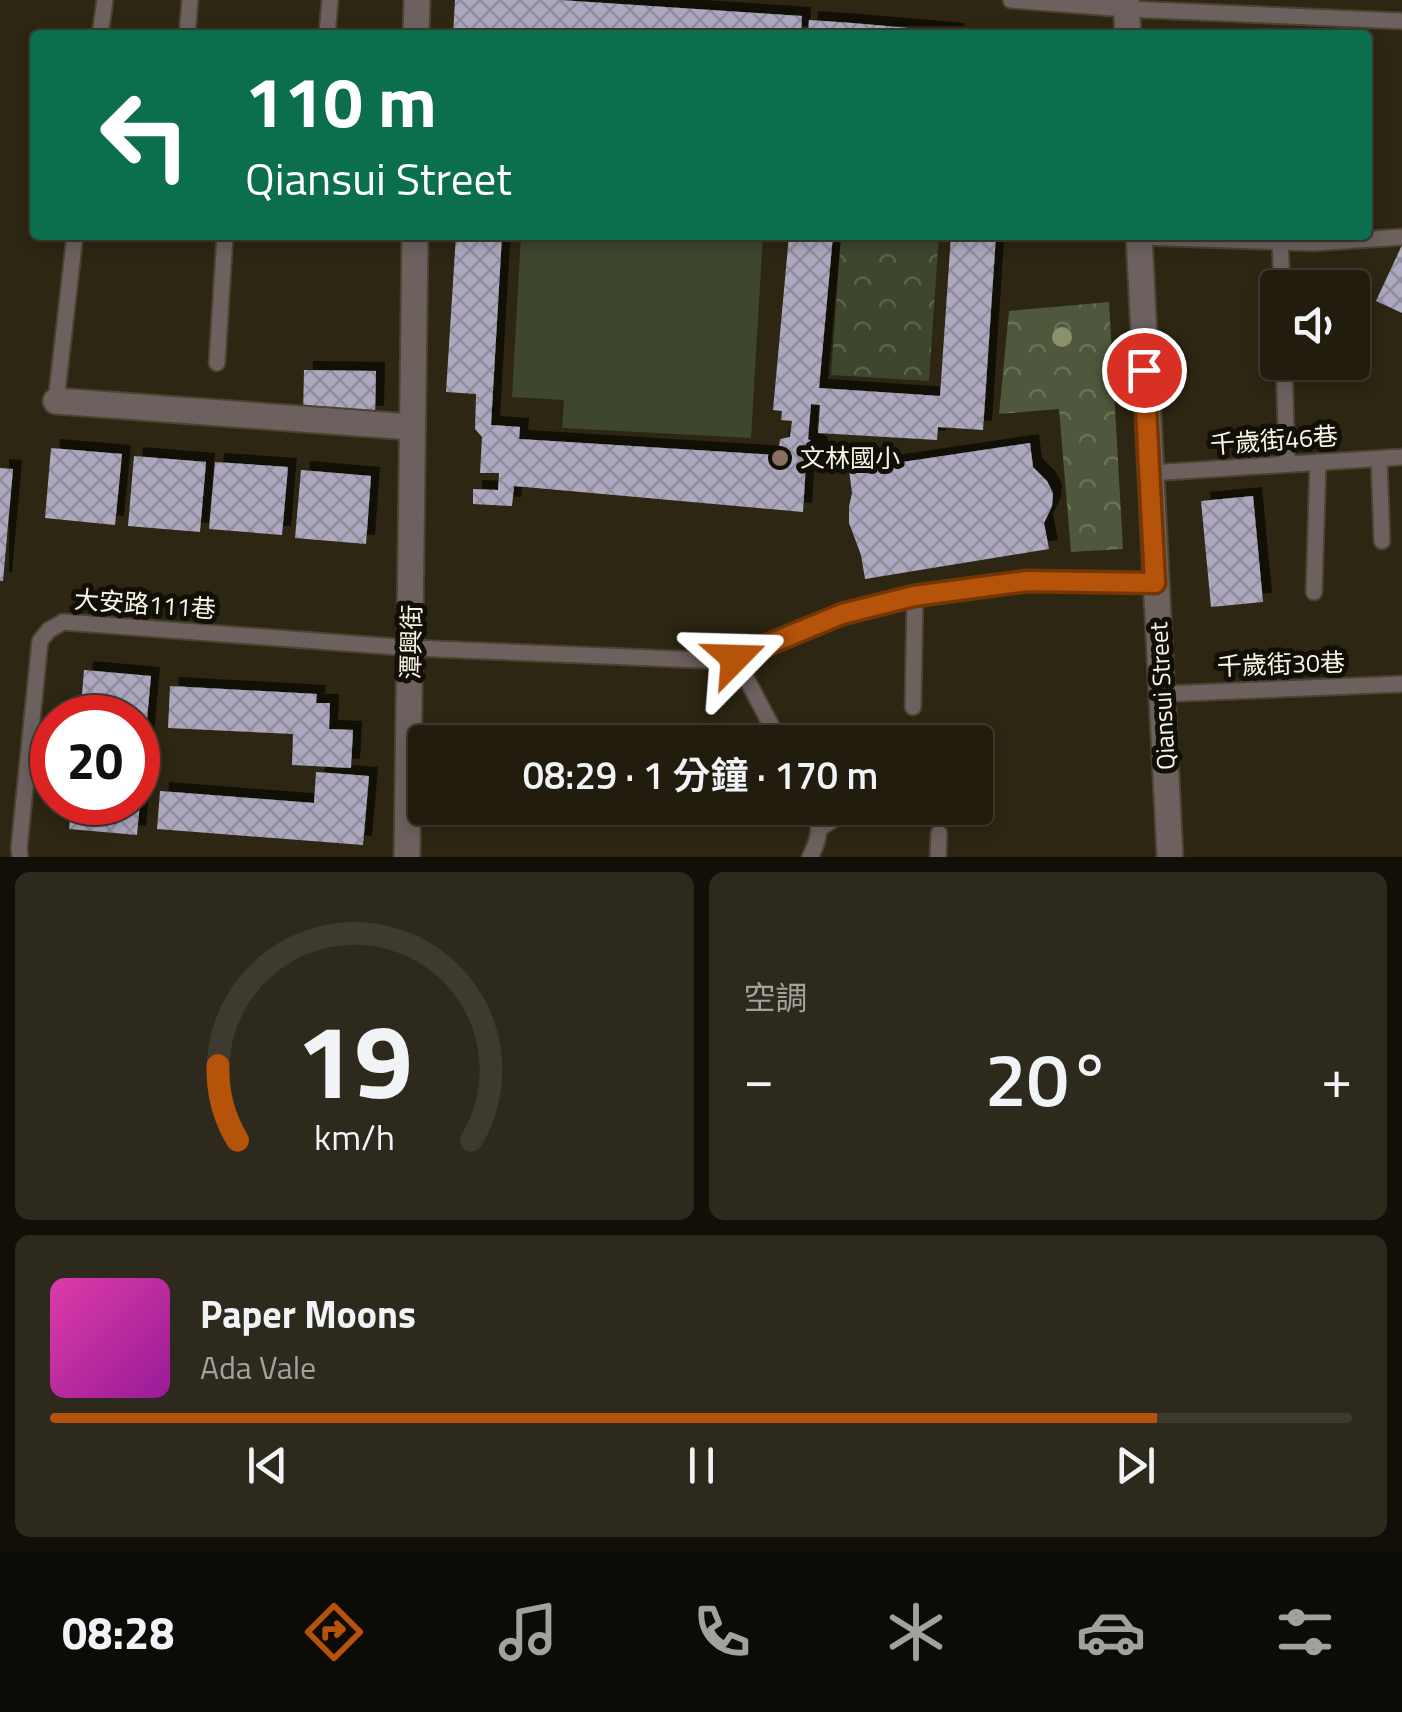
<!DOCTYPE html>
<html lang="zh-TW">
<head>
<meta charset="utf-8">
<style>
	body { margin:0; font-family:"Titillium Web","Noto Sans TC",sans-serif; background:#2d291c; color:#f1f3f6; height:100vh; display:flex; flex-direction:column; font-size:38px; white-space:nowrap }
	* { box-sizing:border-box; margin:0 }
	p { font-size:32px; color:#a2a19e }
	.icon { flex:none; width:55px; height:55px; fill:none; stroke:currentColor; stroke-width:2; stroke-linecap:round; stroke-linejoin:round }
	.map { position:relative; height:857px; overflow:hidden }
	.drawer { display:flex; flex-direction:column; gap:15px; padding:15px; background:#120f08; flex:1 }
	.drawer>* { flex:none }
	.top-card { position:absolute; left:30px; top:30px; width:1342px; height:210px; border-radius:10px; box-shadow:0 5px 15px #0003,0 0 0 2px #3e3a2e; background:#0b6e4f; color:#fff; overflow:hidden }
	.controls { position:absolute; left:1260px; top:270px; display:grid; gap:20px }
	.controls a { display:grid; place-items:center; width:110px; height:110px; border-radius:10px; background:#211c0e; box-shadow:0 5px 15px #0003,0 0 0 2px #3e3a2e; font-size:50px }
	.speed { position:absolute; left:30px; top:695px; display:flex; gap:20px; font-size:50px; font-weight:700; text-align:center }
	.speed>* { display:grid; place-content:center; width:130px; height:130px; border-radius:50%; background:#211c0e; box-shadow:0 5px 15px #0003,0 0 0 2px #3e3a2e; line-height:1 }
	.speed .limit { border:15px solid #d22; background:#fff; color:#111 }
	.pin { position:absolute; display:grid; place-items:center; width:85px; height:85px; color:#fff; margin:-42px; border:5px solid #fff; border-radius:50%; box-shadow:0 2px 10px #0007 }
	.me { position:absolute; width:110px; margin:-55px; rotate:68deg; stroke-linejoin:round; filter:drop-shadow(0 0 8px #0008) }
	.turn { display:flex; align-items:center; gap:35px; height:210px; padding:0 50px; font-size:45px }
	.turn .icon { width:130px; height:130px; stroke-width:2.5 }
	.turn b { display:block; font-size:70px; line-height:85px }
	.big { font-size:75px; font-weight:600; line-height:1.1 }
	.drawer .card { flex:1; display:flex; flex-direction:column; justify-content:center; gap:15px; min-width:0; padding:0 35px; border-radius:15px; background:#2d291c }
	.drawer .dial { align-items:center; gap:0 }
	.dial svg { height:260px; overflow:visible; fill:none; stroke:#3e3a2e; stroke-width:7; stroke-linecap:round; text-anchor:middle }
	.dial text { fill:#f1f3f6; stroke:none }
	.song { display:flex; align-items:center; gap:30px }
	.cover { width:120px; height:120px; border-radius:15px; background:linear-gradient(135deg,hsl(320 70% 55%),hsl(300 70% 35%)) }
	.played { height:10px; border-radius:5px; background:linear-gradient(90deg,#b45309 85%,#3e3a2e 85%) }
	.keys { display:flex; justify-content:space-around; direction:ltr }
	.heat { display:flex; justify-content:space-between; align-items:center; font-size:55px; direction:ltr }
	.drawer .tiles { flex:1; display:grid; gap:15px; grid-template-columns:1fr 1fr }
	.card:last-child { grid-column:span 2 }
	.trip { position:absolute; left:408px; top:725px; width:585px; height:100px; border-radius:10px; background:#211c0e; box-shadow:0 5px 15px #0003,0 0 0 2px #3e3a2e; font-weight:600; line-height:100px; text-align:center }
	.dock { display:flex; height:160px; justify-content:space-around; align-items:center; background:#0d0b06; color:#a2a19e }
	.dock .icon { width:70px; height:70px }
	.dock .current { color:#b45309 }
	.dock b { font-size:45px; color:#f1f3f6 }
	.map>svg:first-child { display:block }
	.forest { fill:url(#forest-crowns) }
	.park { fill:url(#park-crowns) }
	.pitch { fill:#3e462d }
	.building { fill:url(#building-cross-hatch); filter:url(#shadow) }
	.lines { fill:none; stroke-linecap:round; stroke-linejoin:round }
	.service-casing { stroke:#494330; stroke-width:19 }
	.minor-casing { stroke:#494330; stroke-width:29 }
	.service { stroke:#6d6160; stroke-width:15 }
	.minor { stroke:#6d6160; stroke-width:25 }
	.tree { fill:#8b926b }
	.route-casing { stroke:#753606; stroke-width:25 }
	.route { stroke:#b45309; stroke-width:18 }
	.education-dot { fill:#8d6e63; stroke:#120f07; stroke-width:4 }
	.labels { text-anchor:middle; stroke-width:10; stroke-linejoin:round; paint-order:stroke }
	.street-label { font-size:25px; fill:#f8f4e8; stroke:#120f07 }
	.poi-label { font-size:25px; fill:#f8f4e8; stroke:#120f07; text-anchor:start }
</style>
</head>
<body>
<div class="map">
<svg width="1402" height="857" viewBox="0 0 1402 857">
	<defs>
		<pattern id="forest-crowns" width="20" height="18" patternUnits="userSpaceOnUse" patternTransform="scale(2.5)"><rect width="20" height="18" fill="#4f583d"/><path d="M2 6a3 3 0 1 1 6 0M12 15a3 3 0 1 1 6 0" fill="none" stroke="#697159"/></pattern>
		<pattern id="park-crowns" width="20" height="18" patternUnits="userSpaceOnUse" patternTransform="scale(2.5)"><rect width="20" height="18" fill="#3e462d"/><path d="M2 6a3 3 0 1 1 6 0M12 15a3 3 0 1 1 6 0" fill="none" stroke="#5b614b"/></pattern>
		<pattern id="building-cross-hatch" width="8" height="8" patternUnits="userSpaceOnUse" patternTransform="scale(2.5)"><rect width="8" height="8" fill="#ada8c0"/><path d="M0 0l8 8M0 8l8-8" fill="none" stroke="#8f8c9b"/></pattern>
		<filter id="shadow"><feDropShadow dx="9" dy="-9" stdDeviation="0" flood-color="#0009"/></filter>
	</defs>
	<rect width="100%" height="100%" fill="#2c2612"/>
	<path class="forest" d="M 1109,302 L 1123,549 L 1071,552 L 1059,409 L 999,414 L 1009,311 Z"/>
	<path class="park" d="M 841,235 L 939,235 L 929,381 L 831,375 Z"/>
	<path class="pitch" d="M 521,235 L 763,235 L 751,438 L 562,428 L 564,400 L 512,397 Z"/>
	<g class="building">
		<path d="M 455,0 L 559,0 L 802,16 L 801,35 L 453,35 Z"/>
		<path d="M 809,20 L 852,23 L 955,32 L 955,35 L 808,35 Z"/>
		<path d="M 456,235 L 502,235 L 491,425 L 520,427 L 519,439 L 778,455 L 780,439 L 790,437 L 792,421 L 781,420 L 782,411 L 773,410 L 789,235 L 833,235 L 819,388 L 940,396 L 951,235 L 996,235 L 983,430 L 938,427 L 937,440 L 818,433 L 820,405 L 811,404 L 808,439 L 818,446 L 820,453 L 818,459 L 806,463 L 803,512 L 514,486 L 512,506 L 473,504 L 473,489 L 498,490 L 499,473 L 480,473 L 482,437 L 475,429 L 476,394 L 446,392 Z"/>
		<path d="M 1402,245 L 1402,313 L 1376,301 Z"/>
		<path d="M 304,370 L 376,371 L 375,415 L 303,414 Z"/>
		<path d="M 1030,443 L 1033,467 L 1047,481 L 1053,493 L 1052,506 L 1044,523 L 1049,549 L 865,579 L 861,555 L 849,523 L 849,507 L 852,493 L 849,470 Z"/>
		<path d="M 51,448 L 122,454 L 115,525 L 45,518 Z"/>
		<path d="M 134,456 L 206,462 L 200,532 L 128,526 Z"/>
		<path d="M 215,462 L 288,467 L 282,535 L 209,529 Z"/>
		<path d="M 0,468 L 13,469 L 3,581 L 0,581 Z"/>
		<path d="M 301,470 L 371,476 L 366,544 L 295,538 Z"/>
		<path d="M 1253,496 L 1263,602 L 1211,607 L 1201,501 Z"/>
		<path d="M 84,670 L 151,676 L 140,795 L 138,795 L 138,718 L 80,718 Z"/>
		<path d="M 170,686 L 317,694 L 316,703 L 330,703 L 329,729 L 353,730 L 351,768 L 292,765 L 293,734 L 168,728 Z"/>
		<path d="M 316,772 L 369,776 L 363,845 L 157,829 L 160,791 L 314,803 Z"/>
		<path d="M 72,802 L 140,802 L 137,835 L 69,829 Z"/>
	</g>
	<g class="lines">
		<g class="service-casing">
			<g id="service">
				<path d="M 1011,0 L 1127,9 L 1402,21"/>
				<path d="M 100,35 L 105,0"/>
				<path d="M 187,35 L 190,0"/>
				<path d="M 327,35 L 330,0"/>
				<path d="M 1139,237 L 1314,243 L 1402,237"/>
				<path d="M 1280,242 L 1282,288"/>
				<path d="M 1284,362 L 1287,464"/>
				<path d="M 217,363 L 225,235"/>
				<path d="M 56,401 L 75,235"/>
				<path d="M 1379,459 L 1382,541"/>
				<path d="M 1150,473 L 1402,457"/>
				<path d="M 1314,592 L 1318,462"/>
				<path d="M 735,657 L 780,742"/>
				<path d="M 1162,694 L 1402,684"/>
				<path d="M 913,707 L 915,596"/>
				<path d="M 819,829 L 850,808"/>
				<path d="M 20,857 L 19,848 L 40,641 L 49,630 L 63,622 L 411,648 L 725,661 L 842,613 L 915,596 L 1027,581 L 1155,583"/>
				<path d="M 810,857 C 819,841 822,824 814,808"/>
				<path d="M 938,857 L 939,833"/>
			</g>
		</g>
		<g class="minor-casing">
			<g id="minor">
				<path d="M 1126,0 L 1128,35"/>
				<path d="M 416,35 L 417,0"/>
				<path d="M 1139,235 L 1170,857"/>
				<path d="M 56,401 L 411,427"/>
				<path d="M 407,857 L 415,235"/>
			</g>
		</g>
		<use href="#service" class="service"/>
		<use href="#minor" class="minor"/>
	</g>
	<circle class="tree" cx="1062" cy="337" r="10"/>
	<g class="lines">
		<g class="route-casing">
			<path id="route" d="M 735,658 L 842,614 L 914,596 L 1027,581 L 1155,583 L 1144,370"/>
		</g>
		<use href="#route" class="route"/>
	</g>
	<circle class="education-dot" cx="780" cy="458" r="10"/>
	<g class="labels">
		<g class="street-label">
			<text transform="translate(1274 440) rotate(-4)" y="9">千歲街46巷</text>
			<text transform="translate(145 604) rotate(4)" y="9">大安路111巷</text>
			<text transform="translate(411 642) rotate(-89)" y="9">潭興街</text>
			<text transform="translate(1281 664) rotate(-2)" y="9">千歲街30巷</text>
			<text transform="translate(1162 696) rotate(-93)" y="9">Qiansui Street</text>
		</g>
		<g class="poi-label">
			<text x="800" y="467">文林國小</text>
		</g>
	</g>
</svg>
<div class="controls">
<a><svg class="icon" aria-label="sound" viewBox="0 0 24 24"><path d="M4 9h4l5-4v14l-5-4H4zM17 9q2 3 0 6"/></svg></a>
</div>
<div class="speed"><div class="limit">20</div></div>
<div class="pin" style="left:1144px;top:370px;background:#d93025"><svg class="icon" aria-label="arrive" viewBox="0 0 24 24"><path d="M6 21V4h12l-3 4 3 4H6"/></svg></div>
<svg class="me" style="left:735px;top:658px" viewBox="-20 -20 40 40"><path d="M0-17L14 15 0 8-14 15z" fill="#b45309" stroke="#fff" stroke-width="4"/></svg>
<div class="trip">08:29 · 1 分鐘 · 170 m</div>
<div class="top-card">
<div class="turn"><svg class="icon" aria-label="left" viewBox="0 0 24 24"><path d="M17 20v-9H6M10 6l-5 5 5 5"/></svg><div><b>110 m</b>Qiansui Street</div></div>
</div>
</div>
<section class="drawer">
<div class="tiles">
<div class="card dial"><svg viewBox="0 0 100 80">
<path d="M14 69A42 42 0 1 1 86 69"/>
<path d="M14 69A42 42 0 0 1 8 46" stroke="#b45309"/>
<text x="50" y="56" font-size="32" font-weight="700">19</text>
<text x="50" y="72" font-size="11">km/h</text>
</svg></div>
<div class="card"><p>空調</p>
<div class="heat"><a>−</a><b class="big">20°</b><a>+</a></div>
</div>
<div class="card">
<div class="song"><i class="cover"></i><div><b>Paper Moons</b><p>Ada Vale</p></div></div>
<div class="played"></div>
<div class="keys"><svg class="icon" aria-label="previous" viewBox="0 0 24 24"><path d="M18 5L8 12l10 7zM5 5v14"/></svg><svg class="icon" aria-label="pause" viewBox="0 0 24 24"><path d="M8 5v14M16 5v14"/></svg><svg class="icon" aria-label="next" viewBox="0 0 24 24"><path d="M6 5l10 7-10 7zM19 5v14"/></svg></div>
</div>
</div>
</section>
<nav class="dock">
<b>08:28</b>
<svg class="icon current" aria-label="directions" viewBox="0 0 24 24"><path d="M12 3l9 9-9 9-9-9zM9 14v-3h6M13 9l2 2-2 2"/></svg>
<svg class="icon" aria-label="music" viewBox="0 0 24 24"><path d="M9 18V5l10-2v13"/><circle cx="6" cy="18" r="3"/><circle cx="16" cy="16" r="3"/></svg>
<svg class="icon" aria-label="phone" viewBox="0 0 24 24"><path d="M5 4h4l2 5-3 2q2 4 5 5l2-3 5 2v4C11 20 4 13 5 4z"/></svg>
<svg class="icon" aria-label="climate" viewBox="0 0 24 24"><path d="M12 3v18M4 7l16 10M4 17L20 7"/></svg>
<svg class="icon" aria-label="car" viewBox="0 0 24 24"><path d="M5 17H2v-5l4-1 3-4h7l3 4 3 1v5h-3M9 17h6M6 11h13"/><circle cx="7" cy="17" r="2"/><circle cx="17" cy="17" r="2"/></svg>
<svg class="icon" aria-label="filters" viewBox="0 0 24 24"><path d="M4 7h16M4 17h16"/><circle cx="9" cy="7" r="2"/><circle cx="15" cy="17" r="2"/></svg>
</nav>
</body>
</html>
